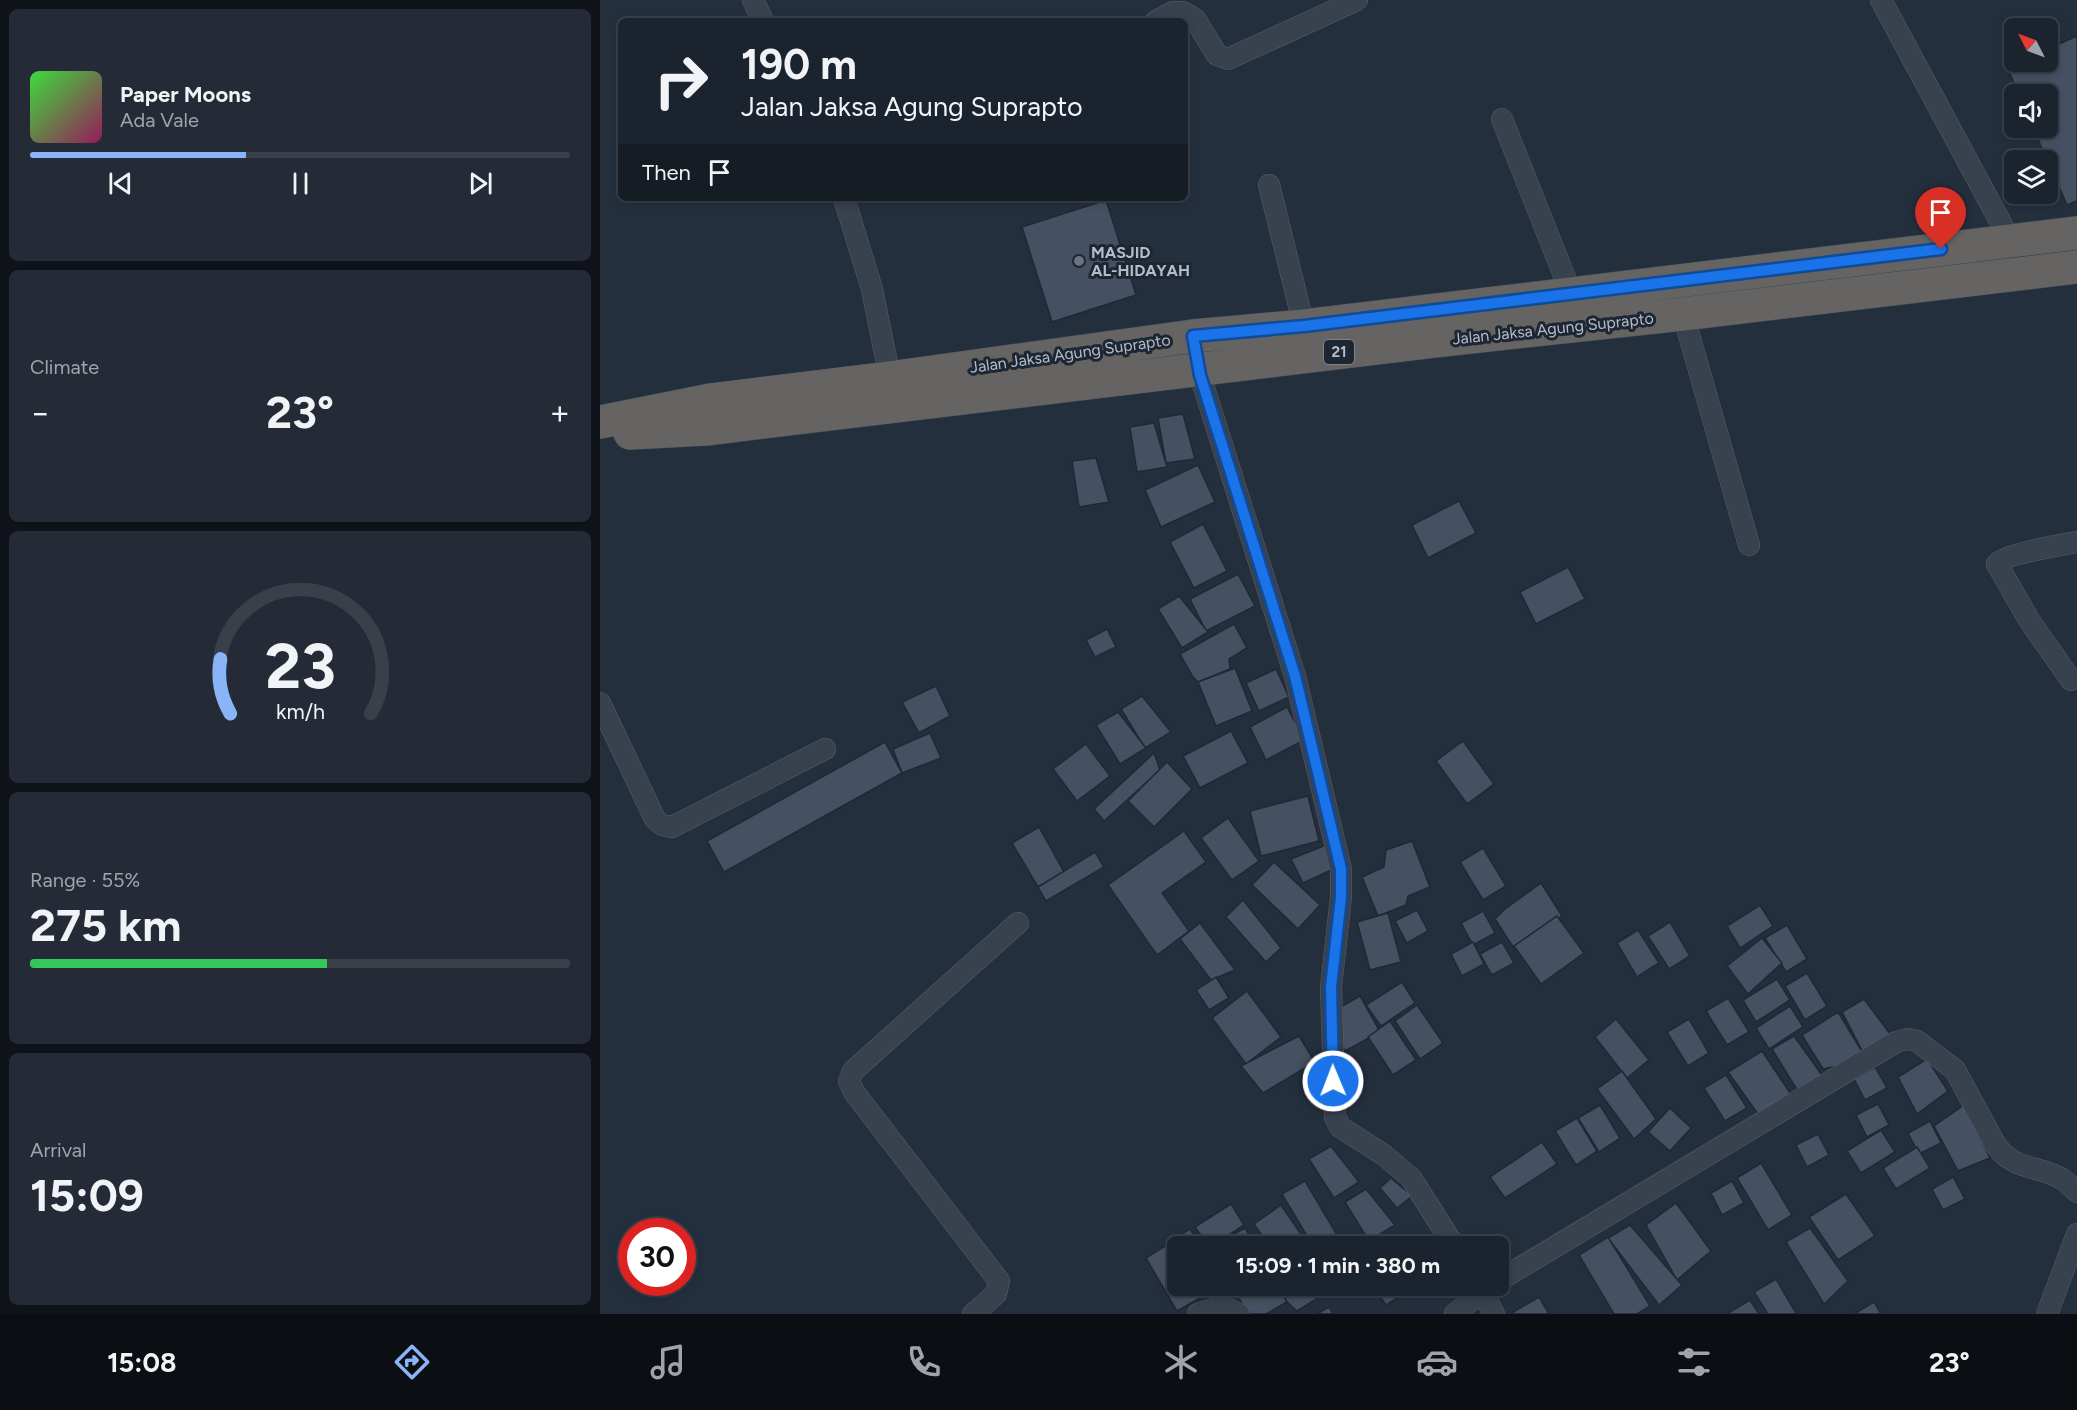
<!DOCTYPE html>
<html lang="en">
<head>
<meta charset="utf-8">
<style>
	body { margin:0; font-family:Figtree,sans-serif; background:#242b36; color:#f1f3f6; height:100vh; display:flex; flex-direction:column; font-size:22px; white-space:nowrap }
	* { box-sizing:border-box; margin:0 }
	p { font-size:20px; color:#a0a4aa }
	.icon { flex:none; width:33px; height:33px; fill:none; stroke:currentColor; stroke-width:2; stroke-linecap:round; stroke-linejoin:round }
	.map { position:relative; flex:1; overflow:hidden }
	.drawer { display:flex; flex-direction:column; gap:9px; padding:9px; background:#0f1319; width:600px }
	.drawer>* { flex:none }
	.top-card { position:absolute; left:18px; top:18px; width:570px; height:183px; border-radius:9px; box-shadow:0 3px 9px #0003,0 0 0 2px #39404a; background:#1b232e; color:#f1f3f6; overflow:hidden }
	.needle { width:39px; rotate:312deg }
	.tools { position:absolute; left:1404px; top:18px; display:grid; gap:12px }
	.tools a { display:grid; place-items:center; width:54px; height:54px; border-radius:9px; background:#1b232e; box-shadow:0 3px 9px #0003,0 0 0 2px #39404a; font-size:30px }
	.speed { position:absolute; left:18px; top:1218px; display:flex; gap:12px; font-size:30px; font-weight:700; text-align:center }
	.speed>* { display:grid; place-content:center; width:78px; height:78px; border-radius:50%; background:#1b232e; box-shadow:0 3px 9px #0003,0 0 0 2px #39404a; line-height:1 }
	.speed .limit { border:9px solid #d22; background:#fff; color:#111 }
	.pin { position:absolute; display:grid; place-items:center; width:51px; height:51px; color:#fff; margin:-62px -26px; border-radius:50% 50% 50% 0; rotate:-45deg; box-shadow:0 0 6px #0007 }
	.pin .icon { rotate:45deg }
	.me { position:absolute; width:66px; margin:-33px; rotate:359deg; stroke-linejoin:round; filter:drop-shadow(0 0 4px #0008) }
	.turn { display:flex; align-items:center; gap:21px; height:126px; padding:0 24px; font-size:27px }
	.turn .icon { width:78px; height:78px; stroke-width:2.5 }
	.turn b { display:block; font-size:42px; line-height:51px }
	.then { display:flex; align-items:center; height:57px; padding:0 24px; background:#0003; gap:12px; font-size:22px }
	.big { font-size:45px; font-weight:700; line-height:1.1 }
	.drawer .widget { flex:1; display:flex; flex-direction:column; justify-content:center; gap:9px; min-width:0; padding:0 21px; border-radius:9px; background:#242b36 }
	.drawer .dial { align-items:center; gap:0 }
	.dial svg { height:156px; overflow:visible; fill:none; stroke:#39404a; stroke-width:7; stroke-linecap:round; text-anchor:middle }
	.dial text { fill:#f1f3f6; stroke:none }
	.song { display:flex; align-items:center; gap:18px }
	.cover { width:72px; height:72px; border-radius:9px; background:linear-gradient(135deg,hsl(120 70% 55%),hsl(330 70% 35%)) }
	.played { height:6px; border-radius:3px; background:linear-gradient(90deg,#8ab4f8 40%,#39404a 40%) }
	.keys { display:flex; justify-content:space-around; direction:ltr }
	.heat { display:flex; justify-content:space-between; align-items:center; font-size:33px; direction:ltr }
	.charge { height:9px; border-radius:4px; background:linear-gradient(90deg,#34c759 55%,#39404a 0) }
	.trip { position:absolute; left:567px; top:1236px; width:342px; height:60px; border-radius:9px; background:#1b232e; box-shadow:0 3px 9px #0003,0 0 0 2px #39404a; font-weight:700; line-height:60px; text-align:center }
	.tab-bar { display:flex; height:96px; justify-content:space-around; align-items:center; background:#0b0e12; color:#a0a4aa }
	.tab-bar .icon { width:42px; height:42px }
	.tab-bar .active { color:#8ab4f8 }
	.tab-bar b { font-size:27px; color:#f1f3f6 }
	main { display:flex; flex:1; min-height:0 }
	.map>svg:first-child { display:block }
	.building { fill:#455162; stroke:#1f2835; stroke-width:1.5 }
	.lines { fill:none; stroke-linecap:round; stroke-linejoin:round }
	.minor-casing { stroke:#565f6c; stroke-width:22 }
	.trunk-casing { stroke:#434c59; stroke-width:34 }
	.minor { stroke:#38414e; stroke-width:21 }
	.trunk { stroke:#656462; stroke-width:33 }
	.route-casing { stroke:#114b97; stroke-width:15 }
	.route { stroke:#1a73e8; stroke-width:10 }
	.worship-dot { fill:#6b7280; stroke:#1d2633; stroke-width:2 }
	.labels { text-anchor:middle; stroke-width:6; stroke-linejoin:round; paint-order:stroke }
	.shield { fill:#1d2633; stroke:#878f9c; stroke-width:1.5 }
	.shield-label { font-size:15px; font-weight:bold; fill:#b4bcc9 }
	.poi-label { font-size:16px; font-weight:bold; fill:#b4bcc9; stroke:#1d2633; text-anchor:start }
	.street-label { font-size:16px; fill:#b4bcc9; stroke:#1d2633 }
</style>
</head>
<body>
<main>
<section class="drawer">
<div class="widget">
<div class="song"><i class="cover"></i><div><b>Paper Moons</b><p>Ada Vale</p></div></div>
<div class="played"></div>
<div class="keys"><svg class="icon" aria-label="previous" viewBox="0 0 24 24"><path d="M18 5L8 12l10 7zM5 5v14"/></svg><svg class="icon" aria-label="pause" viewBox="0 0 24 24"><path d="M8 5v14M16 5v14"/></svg><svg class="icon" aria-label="next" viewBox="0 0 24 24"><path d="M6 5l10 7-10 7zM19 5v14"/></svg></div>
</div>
<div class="widget"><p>Climate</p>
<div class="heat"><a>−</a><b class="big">23°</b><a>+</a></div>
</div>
<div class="widget dial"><svg viewBox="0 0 100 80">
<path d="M14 69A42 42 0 1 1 86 69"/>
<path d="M14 69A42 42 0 0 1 9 41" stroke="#8ab4f8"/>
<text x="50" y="56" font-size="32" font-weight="700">23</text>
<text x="50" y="72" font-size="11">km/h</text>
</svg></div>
<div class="widget"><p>Range · 55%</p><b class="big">275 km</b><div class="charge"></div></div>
<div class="widget"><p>Arrival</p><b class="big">15:09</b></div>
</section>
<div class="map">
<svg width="1477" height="1314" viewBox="0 0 1477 1314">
	<rect width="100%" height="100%" fill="#242f3e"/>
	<g class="building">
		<path d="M 1477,36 L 1477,201 L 1467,205 L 1433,128 L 1448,128 L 1448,94 L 1419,94 L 1407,67 L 1419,62 L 1448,62 L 1448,49 Z"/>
		<path d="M 506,200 L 536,295 L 452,322 L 422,227 Z"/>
		<path d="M 583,414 L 595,459 L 566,463 L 558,418 Z"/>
		<path d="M 554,423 L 567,467 L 537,472 L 530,427 Z"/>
		<path d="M 496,458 L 509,502 L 479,507 L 472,461 Z"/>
		<path d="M 598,465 L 615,502 L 561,527 L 545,490 Z"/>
		<path d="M 859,501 L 876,533 L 828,558 L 812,525 Z"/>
		<path d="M 603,524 L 627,571 L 594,588 L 570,542 Z"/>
		<path d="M 968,567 L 985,599 L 936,624 L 920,592 Z"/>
		<path d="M 638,574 L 655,606 L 606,631 L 590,599 Z"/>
		<path d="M 579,596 L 608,632 L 582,648 L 558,609 Z"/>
		<path d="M 634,624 L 647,648 L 629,659 L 630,669 L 598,682 L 593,677 L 580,654 Z"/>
		<path d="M 507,629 L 516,647 L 495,657 L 486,640 Z"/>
		<path d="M 635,668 L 652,711 L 616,726 L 598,682 Z"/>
		<path d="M 676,669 L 689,697 L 659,711 L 646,683 Z"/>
		<path d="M 336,686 L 350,716 L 319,733 L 302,702 Z"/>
		<path d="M 542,696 L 571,732 L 545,748 L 521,709 Z"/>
		<path d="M 687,707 L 704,740 L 666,760 L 650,727 Z"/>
		<path d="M 518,712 L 546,748 L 520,764 L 496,725 Z"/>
		<path d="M 631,731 L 648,763 L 600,788 L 583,756 Z"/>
		<path d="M 330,733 L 341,758 L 302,773 L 293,749 Z"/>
		<path d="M 863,741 L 894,784 L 867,804 L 836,761 Z"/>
		<path d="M 285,742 L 302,773 L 124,872 L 107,841 Z"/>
		<path d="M 486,744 L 510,776 L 477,801 L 453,769 Z"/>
		<path d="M 554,753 L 560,770 L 504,821 L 494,809 Z"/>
		<path d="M 567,762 L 592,789 L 554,827 L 528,801 Z"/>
		<path d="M 708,796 L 719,841 L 661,856 L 650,811 Z"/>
		<path d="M 628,818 L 659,861 L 632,880 L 601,838 Z"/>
		<path d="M 439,827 L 464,872 L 438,887 L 412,843 Z"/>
		<path d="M 584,831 L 606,862 L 562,893 L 589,931 L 557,955 L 508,885 Z"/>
		<path d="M 812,841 L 830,887 L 808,896 L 806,905 L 778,916 L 762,877 L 784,867 L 786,850 Z"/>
		<path d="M 731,843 L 740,866 L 703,883 L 691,859 Z"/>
		<path d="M 883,848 L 906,886 L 883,900 L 860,862 Z"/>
		<path d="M 495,852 L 504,867 L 446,901 L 438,887 Z"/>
		<path d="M 674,862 L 720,905 L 698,929 L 652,885 Z"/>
		<path d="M 941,883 L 962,916 L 915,950 L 895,919 L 905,909 Z"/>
		<path d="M 643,900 L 681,948 L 666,962 L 626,917 Z"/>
		<path d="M 1160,905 L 1173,926 L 1140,948 L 1127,926 Z"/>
		<path d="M 817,910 L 828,931 L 807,943 L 795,921 Z"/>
		<path d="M 883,911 L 895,933 L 873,945 L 861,923 Z"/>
		<path d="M 788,913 L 801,962 L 770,970 L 757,922 Z"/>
		<path d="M 957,916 L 984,953 L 941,984 L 914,946 Z"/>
		<path d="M 1070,922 L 1090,956 L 1069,969 L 1048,936 Z"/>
		<path d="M 600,923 L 635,970 L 611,980 L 580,939 Z"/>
		<path d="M 1187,925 L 1207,959 L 1186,972 L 1165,938 Z"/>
		<path d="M 1038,930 L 1059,963 L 1037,977 L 1017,943 Z"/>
		<path d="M 1162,938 L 1182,963 L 1148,994 L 1127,966 Z"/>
		<path d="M 873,942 L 884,964 L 862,976 L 851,954 Z"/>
		<path d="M 902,942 L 914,963 L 892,975 L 880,954 Z"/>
		<path d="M 1207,973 L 1227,1006 L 1205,1020 L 1185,986 Z"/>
		<path d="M 616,977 L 629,998 L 609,1010 L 596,990 Z"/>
		<path d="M 1177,979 L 1190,1000 L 1156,1022 L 1143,1000 Z"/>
		<path d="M 802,982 L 815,1003 L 781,1026 L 766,1005 Z"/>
		<path d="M 647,991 L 681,1037 L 646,1064 L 612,1018 Z"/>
		<path d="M 760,996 L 780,1032 L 745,1051 L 725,1016 Z"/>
		<path d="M 1128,998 L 1149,1032 L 1127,1045 L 1106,1011 Z"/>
		<path d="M 1264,999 L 1296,1042 L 1267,1060 L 1242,1012 Z"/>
		<path d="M 817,1005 L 843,1043 L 820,1059 L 795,1021 Z"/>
		<path d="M 1190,1006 L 1203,1027 L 1169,1049 L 1156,1028 Z"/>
		<path d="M 1238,1012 L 1267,1060 L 1223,1069 L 1202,1035 Z"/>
		<path d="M 1016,1019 L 1049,1060 L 1027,1078 L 995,1037 Z"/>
		<path d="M 1089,1019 L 1109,1053 L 1088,1066 L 1067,1032 Z"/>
		<path d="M 790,1021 L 816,1060 L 793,1075 L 768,1037 Z"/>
		<path d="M 699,1036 L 715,1062 L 663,1093 L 641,1066 Z"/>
		<path d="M 1194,1036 L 1224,1078 L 1202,1098 L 1172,1049 Z"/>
		<path d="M 1162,1051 L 1196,1102 L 1163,1121 L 1128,1072 Z"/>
		<path d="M 1327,1059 L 1348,1091 L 1317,1114 L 1298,1077 Z"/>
		<path d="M 1275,1067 L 1287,1088 L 1265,1100 L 1254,1079 Z"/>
		<path d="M 1022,1071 L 1056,1119 L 1034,1139 L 997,1089 Z"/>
		<path d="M 1126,1075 L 1147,1108 L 1125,1121 L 1104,1088 Z"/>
		<path d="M 1278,1104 L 1289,1125 L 1267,1137 L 1256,1115 Z"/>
		<path d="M 1000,1105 L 1020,1138 L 999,1152 L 978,1118 Z"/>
		<path d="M 1364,1105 L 1390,1158 L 1358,1171 L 1334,1126 Z"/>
		<path d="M 1070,1108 L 1091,1128 L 1070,1151 L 1048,1132 Z"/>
		<path d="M 977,1118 L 997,1151 L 976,1165 L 955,1131 Z"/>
		<path d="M 1330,1121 L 1341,1143 L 1319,1154 L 1308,1133 Z"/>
		<path d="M 1281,1130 L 1295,1152 L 1261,1173 L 1247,1151 Z"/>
		<path d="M 1218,1134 L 1229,1155 L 1207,1167 L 1196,1145 Z"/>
		<path d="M 942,1142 L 957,1164 L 905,1198 L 890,1177 Z"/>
		<path d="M 731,1146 L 759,1182 L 734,1198 L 709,1159 Z"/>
		<path d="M 1317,1147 L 1330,1168 L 1296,1189 L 1283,1168 Z"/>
		<path d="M 1161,1163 L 1192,1215 L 1168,1230 L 1137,1178 Z"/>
		<path d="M 1353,1177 L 1365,1199 L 1343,1210 L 1332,1189 Z"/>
		<path d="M 791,1178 L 812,1196 L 797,1208 L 780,1188 Z"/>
		<path d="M 705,1181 L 737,1235 L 717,1246 L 713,1246 L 682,1194 Z"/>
		<path d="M 1132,1181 L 1144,1203 L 1122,1215 L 1111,1193 Z"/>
		<path d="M 766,1189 L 795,1225 L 769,1241 L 745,1202 Z"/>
		<path d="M 1246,1194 L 1275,1236 L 1238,1260 L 1209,1217 Z"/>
		<path d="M 1076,1203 L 1111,1251 L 1077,1280 L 1046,1225 Z"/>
		<path d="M 631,1204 L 644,1225 L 612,1246 L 609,1246 L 595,1227 Z"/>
		<path d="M 681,1205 L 709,1246 L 669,1246 L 654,1224 Z"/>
		<path d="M 1030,1225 L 1082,1285 L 1059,1305 L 1008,1238 Z"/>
		<path d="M 645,1228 L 655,1246 L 613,1246 Z"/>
		<path d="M 1210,1228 L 1248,1281 L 1224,1304 L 1186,1242 Z"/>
		<path d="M 590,1229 L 601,1246 L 578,1246 L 578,1259 L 568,1242 Z"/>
		<path d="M 1008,1237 L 1050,1306 L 1037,1314 L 1014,1314 L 979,1255 Z"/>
		<path d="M 811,1240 L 815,1246 L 800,1246 Z"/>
		<path d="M 568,1244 L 578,1260 L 578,1286 L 592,1286 L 600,1298 L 577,1311 L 546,1258 Z"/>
		<path d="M 1176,1279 L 1196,1313 L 1194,1314 L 1168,1314 L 1154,1292 Z"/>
		<path d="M 593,1286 L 617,1286 L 599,1296 Z"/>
		<path d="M 632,1286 L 678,1286 L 687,1302 L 666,1314 L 648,1314 Z"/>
		<path d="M 680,1286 L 711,1286 L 718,1298 L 697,1311 L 687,1302 Z"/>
		<path d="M 773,1286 L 804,1286 L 808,1291 L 786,1305 Z"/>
		<path d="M 939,1297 L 949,1314 L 910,1314 Z"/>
		<path d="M 1150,1300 L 1159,1314 L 1129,1314 L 1128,1313 Z"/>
		<path d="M 1274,1302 L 1281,1314 L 1254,1314 Z"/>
		<path d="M 729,1307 L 733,1314 L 717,1314 Z"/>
	</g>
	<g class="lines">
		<g class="minor-casing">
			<g id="minor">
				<path d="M 153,0 L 163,21"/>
				<path d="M 1281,0 L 1416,251"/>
				<path d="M 556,21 L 573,12 L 583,12 L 595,19 L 617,55 L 628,59 L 757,0"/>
				<path d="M 902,119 L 971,293"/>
				<path d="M 669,185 L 704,326"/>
				<path d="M 244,198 L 272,289 L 290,378"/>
				<path d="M 1083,314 L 1149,545"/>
				<path d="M 597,358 L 600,375 L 695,676 L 741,869 L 741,897 L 731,987 L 735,1117 L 740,1127 L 784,1155 L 811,1178 L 854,1246"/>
				<path d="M 1471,680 L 1429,620 L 1397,564 C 1405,554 1461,545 1477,542"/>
				<path d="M 0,703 L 55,819 L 62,825 L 72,827 L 225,749"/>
				<path d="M 898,1281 L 1296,1042 L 1307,1039 L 1317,1041 L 1355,1070 L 1394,1142 C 1410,1170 1438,1165 1462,1179 C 1468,1182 1472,1188 1477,1192"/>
				<path d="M 373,1314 L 396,1294 L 399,1281 L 254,1092 L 249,1081 L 253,1071 L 418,923"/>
				<path d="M 598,1314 L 623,1306 L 639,1314"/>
				<path d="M 855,1314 L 882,1291 L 894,1314"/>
				<path d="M 1447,1314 L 1477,1234"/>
			</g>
		</g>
		<g class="trunk-casing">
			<g id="trunk">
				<path d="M 0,422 L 111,400 L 290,378 L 593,336 L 704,326 L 1477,233"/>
				<path d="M 30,433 L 106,429 L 834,341 L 1083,314 L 1477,267"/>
			</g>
		</g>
		<use href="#minor" class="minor"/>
		<use href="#trunk" class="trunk"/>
	</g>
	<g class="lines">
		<g class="route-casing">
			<path id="route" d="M 733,1081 L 731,987 L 741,897 L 741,869 L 695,676 L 600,375 L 593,336 L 704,326 L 1341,249"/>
		</g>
		<use href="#route" class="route"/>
	</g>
	<circle class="worship-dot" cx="479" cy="261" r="6"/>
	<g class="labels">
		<rect class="shield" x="724" y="340" width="30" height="24" rx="4.5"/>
		<g class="shield-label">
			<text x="739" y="357">21</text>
		</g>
		<g class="poi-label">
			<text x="491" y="258">MASJID<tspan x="491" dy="18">AL-HIDAYAH</tspan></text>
		</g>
		<g class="street-label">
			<text transform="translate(953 328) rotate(-6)" y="6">Jalan Jaksa Agung Suprapto</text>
			<text transform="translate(470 353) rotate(-8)" y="6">Jalan Jaksa Agung Suprapto</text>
		</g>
	</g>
</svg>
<div class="tools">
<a><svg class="needle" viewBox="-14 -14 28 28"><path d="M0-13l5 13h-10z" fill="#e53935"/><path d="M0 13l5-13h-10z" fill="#a0a4aa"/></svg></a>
<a><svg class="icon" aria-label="sound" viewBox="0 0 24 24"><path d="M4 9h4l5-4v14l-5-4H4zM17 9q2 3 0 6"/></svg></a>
<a><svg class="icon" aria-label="layers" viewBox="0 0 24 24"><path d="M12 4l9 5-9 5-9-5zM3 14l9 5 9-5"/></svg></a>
</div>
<div class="speed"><div class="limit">30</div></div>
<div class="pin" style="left:1341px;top:249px;background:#d93025"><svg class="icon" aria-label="arrive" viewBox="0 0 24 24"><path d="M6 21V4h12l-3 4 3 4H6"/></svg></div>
<svg class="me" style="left:733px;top:1081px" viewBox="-20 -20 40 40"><circle r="17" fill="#1a73e8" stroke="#fff" stroke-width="3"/><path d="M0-11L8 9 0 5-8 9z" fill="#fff"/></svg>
<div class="trip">15:09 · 1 min · 380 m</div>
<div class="top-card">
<div class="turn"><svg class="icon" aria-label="right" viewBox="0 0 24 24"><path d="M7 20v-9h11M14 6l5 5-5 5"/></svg><div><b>190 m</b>Jalan Jaksa Agung Suprapto</div></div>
<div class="then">Then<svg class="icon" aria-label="arrive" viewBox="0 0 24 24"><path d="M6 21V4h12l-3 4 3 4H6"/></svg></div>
</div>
</div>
</main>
<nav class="tab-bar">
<b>15:08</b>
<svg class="icon active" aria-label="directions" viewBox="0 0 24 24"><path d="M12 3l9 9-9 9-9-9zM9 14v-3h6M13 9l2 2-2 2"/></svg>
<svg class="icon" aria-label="music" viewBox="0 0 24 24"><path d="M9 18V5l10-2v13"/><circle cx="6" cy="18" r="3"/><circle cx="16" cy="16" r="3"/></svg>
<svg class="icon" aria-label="phone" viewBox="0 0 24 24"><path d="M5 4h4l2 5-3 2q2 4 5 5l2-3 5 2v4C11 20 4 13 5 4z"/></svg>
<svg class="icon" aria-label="climate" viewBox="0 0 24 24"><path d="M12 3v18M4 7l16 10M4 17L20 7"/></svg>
<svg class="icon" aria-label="car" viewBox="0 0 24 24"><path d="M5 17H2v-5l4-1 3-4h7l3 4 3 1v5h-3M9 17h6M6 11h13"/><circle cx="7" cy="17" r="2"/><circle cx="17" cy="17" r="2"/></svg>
<svg class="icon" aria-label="filters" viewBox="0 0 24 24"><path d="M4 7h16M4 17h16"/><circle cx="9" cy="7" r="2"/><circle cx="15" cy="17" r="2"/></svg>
<b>23°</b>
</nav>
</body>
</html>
